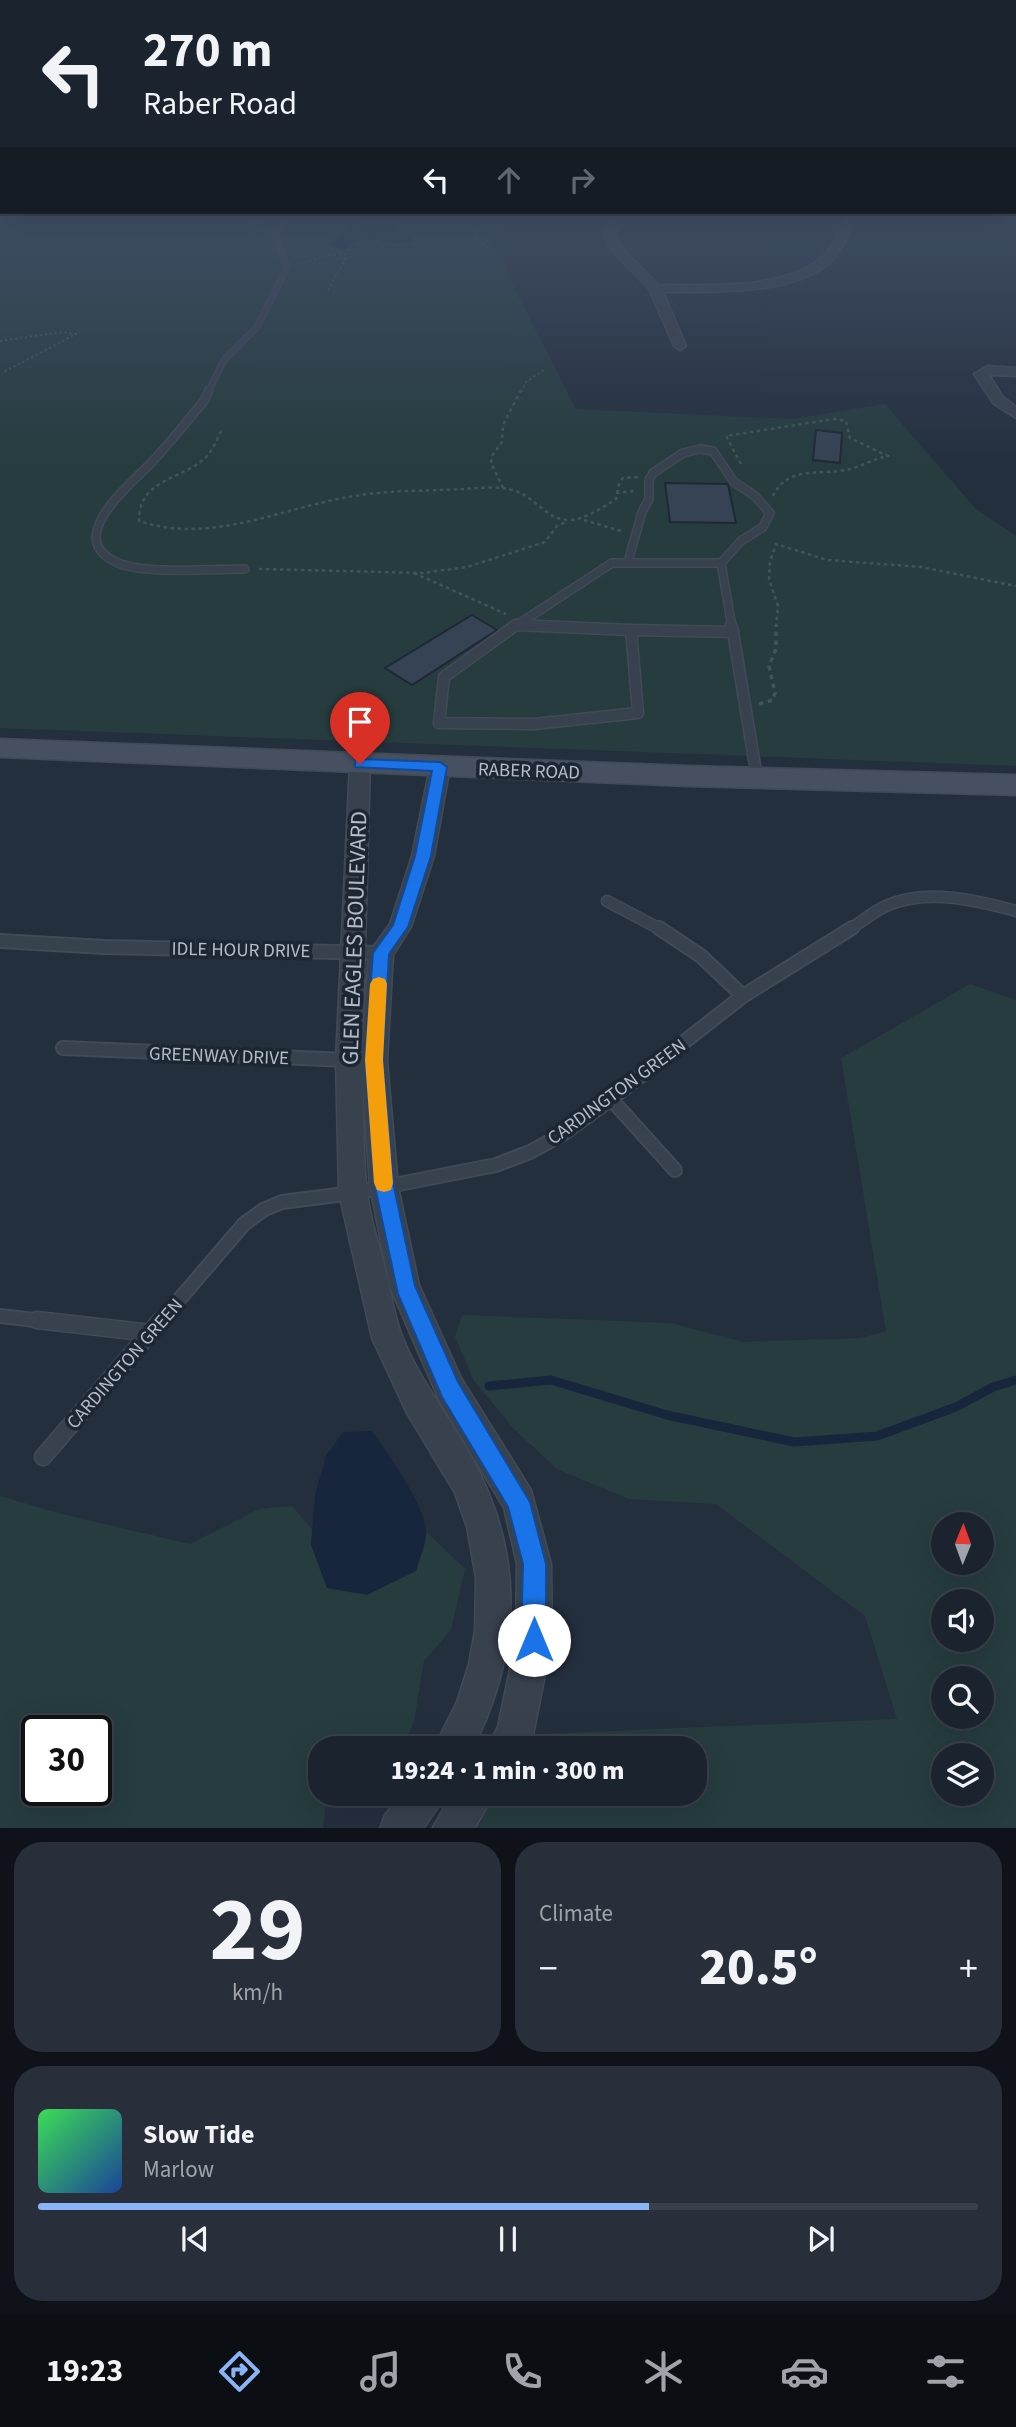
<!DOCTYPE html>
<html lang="en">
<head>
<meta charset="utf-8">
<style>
	body { margin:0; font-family:"Source Sans 3",sans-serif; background:#282f3a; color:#f1f3f6; height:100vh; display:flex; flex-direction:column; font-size:26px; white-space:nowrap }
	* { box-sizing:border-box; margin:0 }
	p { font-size:23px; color:#a0a4aa }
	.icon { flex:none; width:38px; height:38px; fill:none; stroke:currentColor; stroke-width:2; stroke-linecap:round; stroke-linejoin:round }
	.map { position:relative; height:1828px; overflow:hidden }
	.details { display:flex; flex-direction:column; gap:14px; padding:14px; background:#0f1319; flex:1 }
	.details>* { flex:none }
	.guide { position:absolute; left:0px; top:0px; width:1017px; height:214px; box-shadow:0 7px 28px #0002,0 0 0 2px #39404a; background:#1b232e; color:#f1f3f6; overflow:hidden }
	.needle { width:46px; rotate:1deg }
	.controls { position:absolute; left:931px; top:1512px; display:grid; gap:14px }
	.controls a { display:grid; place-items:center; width:63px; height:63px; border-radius:50%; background:#1b232e; box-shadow:0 7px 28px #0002,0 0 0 2px #39404a; font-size:35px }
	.speed { position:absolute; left:21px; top:1715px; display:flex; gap:14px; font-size:35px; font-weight:700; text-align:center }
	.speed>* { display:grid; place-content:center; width:91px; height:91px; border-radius:50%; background:#1b232e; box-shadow:0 7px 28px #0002,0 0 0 2px #39404a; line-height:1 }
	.speed .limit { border:4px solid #111; border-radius:10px; background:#fff; color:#111 }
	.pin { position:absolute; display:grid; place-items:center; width:60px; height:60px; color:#fff; margin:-72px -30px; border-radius:50% 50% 50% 0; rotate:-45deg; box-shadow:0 0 7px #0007 }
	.pin .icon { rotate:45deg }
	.me { position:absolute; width:77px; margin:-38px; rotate:0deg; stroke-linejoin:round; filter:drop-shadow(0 0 5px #0008) }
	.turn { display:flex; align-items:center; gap:24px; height:147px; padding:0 28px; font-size:32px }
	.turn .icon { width:91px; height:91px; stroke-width:2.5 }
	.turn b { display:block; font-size:49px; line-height:60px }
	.lanes { display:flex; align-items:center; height:66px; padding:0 28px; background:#0003; justify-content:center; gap:35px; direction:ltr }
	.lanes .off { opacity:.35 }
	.big { font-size:52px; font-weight:800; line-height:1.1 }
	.details .card { flex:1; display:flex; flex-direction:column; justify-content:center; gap:10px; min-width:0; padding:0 24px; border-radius:28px; background:#282f3a }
	.details .dial { align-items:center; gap:0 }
	.dial b { font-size:91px; line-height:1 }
	.song { display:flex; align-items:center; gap:21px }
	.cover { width:84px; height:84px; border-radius:10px; background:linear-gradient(135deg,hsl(130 70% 55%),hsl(220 70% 35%)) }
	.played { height:7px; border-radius:4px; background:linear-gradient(90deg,#8ab4f8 65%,#39404a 65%) }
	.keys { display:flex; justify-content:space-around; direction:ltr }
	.heat { display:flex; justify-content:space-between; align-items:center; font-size:38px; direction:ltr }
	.details .tiles { flex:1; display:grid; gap:14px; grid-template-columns:1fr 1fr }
	.card:last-child { grid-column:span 2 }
	.trip { position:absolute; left:308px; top:1736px; width:399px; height:70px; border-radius:28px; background:#1b232e; box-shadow:0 7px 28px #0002,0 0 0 2px #39404a; font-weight:800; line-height:70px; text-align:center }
	.tab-bar { display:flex; height:112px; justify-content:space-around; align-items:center; background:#0b0e12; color:#a0a4aa }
	.tab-bar .icon { width:49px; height:49px }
	.tab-bar .current { color:#8ab4f8 }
	.tab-bar b { font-size:32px; color:#f1f3f6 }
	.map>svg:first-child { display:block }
	.green { fill:#263c3f; fill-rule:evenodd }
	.water { fill:#17263c }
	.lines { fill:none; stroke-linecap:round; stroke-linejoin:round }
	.stream { stroke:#17263c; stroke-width:9 }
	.building { fill:#364354; stroke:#1f2835; stroke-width:2 }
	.lane-far4-casing { stroke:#414a57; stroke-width:7 }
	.lane-far3-casing { stroke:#414a57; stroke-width:10 }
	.lane-far2-casing { stroke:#414a57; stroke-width:13 }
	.lane-far1-casing { stroke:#414a57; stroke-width:16 }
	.lane-casing { stroke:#414a57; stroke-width:19 }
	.street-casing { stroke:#414a57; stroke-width:3 }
	.secondary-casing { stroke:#414a57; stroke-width:3 }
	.path-far2 { stroke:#3f5557; stroke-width:2; stroke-dasharray:2.5 2.5; stroke-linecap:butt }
	.path-far1 { stroke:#3f5557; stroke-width:2.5; stroke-dasharray:3.5 3.5; stroke-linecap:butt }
	.path { stroke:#3f5557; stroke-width:3.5; stroke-dasharray:4.5 4.5; stroke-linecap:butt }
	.lane-far4 { stroke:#38414e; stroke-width:5 }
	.lane-far3 { stroke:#38414e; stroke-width:7 }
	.lane-far2 { stroke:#38414e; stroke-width:10 }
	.lane-far1 { stroke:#38414e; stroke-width:12 }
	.lane { stroke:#38414e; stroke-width:16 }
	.street { fill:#38414e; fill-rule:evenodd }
	.secondary { fill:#465061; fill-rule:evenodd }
	.route { fill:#1a73e8; stroke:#114b97; stroke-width:2 }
	.slow { fill:#f59e0b }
	.labels { text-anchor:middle; stroke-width:7; stroke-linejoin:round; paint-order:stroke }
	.street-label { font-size:19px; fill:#b4bcc9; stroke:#1d2633 }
	.near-street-label { font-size:23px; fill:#b4bcc9; stroke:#1d2633 }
</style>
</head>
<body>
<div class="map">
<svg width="1016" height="1829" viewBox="0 0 1016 1829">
	<rect width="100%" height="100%" fill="#242f3e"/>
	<g class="green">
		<path d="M 0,210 L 522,212 L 488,236 L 576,409 L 793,419 L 885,404 L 975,508 L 1016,536 L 1016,766 L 0,728 Z"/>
		<path d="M 970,984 L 1016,1000 L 1016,1828 L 451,1829 L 475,1794 L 695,1794 L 695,1748 L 506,1748 L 515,1735 L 897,1719 L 865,1616 L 716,1504 L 629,1499 L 557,1469 L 515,1430 L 474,1381 L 455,1337 L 462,1315 L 671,1323 L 743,1342 L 861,1338 L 886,1331 L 841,1058 ZM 943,1524 L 982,1524 L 982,1563 L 943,1563 ZM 943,1601 L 982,1601 L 982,1640 L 943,1640 ZM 943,1678 L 982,1678 L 982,1717 L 943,1717 ZM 943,1755 L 982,1755 L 982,1794 L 943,1794 Z"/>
		<path d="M 0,1496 L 62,1514 L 190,1544 L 259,1509 L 292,1506 L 312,1529 L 311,1545 L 416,1571 L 427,1532 L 465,1569 L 451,1630 L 424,1661 L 414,1721 L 403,1748 L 320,1748 L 320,1794 L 327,1794 L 323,1828 L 0,1828 ZM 37,1731 L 96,1731 L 96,1790 L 37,1790 Z"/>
	</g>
	<g class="water">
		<path d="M 365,212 L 410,212 L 400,216 L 396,223 L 399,229 L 412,236 L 412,241 C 393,248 382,237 362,240 C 354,241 350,248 342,250 L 330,245 C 334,234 357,225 365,212 Z"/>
		<path d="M 372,1431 C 387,1452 427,1508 426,1533 C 426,1545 419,1559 416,1571 L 367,1595 L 327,1588 L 311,1545 L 315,1495 L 326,1456 L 343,1432 Z"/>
	</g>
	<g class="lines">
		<path class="stream" d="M 489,1386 L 551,1380 L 667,1415 L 794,1442 L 877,1436 L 956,1407 L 993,1387 L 1016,1380"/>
	</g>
	<g class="building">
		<path d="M 816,430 L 842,433 L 840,463 L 813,460 Z"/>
		<path d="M 665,483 L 728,484 L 736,523 L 670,522 Z"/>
		<path d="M 472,615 L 497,630 L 412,685 L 385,668 Z"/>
	</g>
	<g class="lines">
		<g class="lane-far4-casing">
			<g id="lane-far4">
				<path d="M 235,212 L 234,216 L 257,223 L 275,235 L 284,223 L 299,212"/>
				<path d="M 208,392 L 224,360 L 257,327 L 287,267 L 275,235"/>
			</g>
		</g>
		<g class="lane-far3-casing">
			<g id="lane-far3">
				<path d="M 209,390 L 204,401 C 187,421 170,443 151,463 C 131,484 63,538 116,562 C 143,575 214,569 245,569"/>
				<path d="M 628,562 L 642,512 L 649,499 L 649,480 L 653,473 L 683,453 L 700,449 L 713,451 L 734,482 L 755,496 L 770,513 L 763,527 L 741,541 L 721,563"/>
				<path d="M 516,625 L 551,627"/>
				<path d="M 514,627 L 612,563 L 721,563 L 732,627"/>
			</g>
		</g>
		<g class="lane-far2-casing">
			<g id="lane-far2">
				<path d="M 516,625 L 631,630"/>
				<path d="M 516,625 L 444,677 L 439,723 L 534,724 L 638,713 L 631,630 L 733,632"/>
				<path d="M 731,625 L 733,632"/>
				<path d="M 733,632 L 757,778"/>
				<path d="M 607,901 L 662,930"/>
				<path d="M 849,930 C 861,922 873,912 886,906 C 926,888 976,900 1016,911"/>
			</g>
		</g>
		<g class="lane-far1-casing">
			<g id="lane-far1">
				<path d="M 659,928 L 701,956 L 743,996"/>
				<path d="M 0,941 L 104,947 L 381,953"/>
				<path d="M 63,1048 L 347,1060"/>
				<path d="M 611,1099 L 675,1170"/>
				<path d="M 0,1316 L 52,1322"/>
				<path d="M 160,1322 L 244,1224 L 263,1210 L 282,1202 L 353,1193 L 496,1165 L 530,1152 L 563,1134 L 611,1099 L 743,996 L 852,928"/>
			</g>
		</g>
		<g class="lane-casing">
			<g id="lane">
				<path d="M 37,1320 L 151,1333"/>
				<path d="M 43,1457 L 161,1320"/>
			</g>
		</g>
		<g class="street-casing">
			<g id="street">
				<path d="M 623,212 L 634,212 L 619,227 L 615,235 L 623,249 L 658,285 C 704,285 792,290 825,254 C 836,242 841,226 849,212 L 859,212 C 851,228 845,246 833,259 C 800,296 709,292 663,292 L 686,346 L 680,350 L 674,346 L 649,289 L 615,254 L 603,235 L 610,223 Z"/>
				<path d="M 988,366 L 1016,368 L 1016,376 L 989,375 L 1003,397 L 1016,407 L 1016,418 L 993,403 L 974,374 Z"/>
				<path d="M 360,756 L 367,758 L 370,763 L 362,1056 L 369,953 L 390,924 L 412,856 L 430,767 L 433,762 L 447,762 L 450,767 L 434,856 L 411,927 L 393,955 L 387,1061 L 398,1187 L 419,1285 L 461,1378 L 531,1490 L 551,1564 L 552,1640 L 533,1735 L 528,1748 L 487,1748 L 498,1727 L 516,1640 L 517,1564 L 504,1508 L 439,1400 L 390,1287 L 370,1187 L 362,1071 C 364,1111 362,1152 367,1192 C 370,1221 381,1251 388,1280 C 392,1298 395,1319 402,1336 C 422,1386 457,1426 480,1474 C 525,1566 518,1658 473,1748 L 434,1748 L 457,1702 L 469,1664 L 475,1630 L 476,1578 L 467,1527 L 455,1493 L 407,1413 L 372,1338 L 339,1193 L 336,1060 L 350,763 L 353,758 Z"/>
				<path d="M 402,1794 L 444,1794 L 438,1807 L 423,1829 L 380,1829 L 385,1815 Z"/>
				<path d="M 452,1794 L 494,1794 L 474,1829 L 432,1829 Z"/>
			</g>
		</g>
		<g class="secondary-casing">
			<path id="secondary" d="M 0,739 L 688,766 L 1016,775 L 1016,795 L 688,786 L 0,757 Z"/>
		</g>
		<g class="path-far2">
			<path d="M 0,220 L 53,212"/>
			<path d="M 91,221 L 121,212"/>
			<path d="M 488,248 L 477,238 L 474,226 L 520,212"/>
			<path d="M 300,264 L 328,255 L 345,254 L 345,260 L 328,290"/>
			<path d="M 0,341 L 62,332 L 76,334 L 2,373"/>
			<path d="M 521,392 L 526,382 L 545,369"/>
		</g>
		<g class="path-far1">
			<path d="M 221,431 C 216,441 212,453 203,460 C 178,480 138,481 139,521 C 207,544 275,511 343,498 C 382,490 425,491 465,489 C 482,488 502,485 518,492 C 530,497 538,506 548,513 C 572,530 595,512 616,499 L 619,484 L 623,478 L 638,477"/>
			<path d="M 741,464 L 726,436 L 834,419 L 846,421 L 850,438 L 888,456 C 873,459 861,467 846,470 C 819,475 787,466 773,496"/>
			<path d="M 503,488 L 491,463 L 492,456 L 502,442 L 503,425 L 521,390"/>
			<path d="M 616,493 L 635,491"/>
			<path d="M 584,520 L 624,532"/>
			<path d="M 259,569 L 423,573 L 467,567 L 545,542 L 557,526 L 566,522"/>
			<path d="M 414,573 L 506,614"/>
			<path d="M 776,627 L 778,606 L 769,579 L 770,562 L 776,544 L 827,560 L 921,567 L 1016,586"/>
		</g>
		<path class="path" d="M 759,704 L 773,700 L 775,693 L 769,666 L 776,649 L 776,625"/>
		<use href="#lane-far4" class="lane-far4"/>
		<use href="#lane-far3" class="lane-far3"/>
		<use href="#lane-far2" class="lane-far2"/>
		<use href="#lane-far1" class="lane-far1"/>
		<use href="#lane" class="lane"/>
		<use href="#street" class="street"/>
		<use href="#secondary" class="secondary"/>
	</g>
	<linearGradient id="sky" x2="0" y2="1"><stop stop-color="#141a22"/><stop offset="0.45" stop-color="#3f4d63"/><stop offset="1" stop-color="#3f4d63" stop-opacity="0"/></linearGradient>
	<rect width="1016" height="466" fill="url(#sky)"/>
	<path class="route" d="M 360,759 L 440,762 L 447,767 L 431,856 L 408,927 L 389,954 L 383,1060 L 394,1187 L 415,1286 L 458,1382 L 530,1502 L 546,1564 L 546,1640 L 542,1649 L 534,1653 L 525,1649 L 521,1640 L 523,1564 L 508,1507 L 442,1397 L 398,1294 L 375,1187 L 365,1060 L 373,953 L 393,925 L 415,856 L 432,771 L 355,767 L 355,760 Z"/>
	<path class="slow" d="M 379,977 L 385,979 L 387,984 L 383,1060 L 393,1183 L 391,1190 L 384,1192 L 377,1190 L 374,1183 L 365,1060 L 370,984 L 373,979 Z"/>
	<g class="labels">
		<g class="street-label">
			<text transform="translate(529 770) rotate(2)" y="7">RABER ROAD</text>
			<text transform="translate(241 949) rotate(1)" y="7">IDLE HOUR DRIVE</text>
			<text transform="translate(219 1055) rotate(2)" y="7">GREENWAY DRIVE</text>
			<text transform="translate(616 1091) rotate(-36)" y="7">CARDINGTON GREEN</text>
			<text transform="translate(124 1363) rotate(-49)" y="7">CARDINGTON GREEN</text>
		</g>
		<g class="near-street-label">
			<text transform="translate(354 938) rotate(-88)" y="8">GLEN EAGLES BOULEVARD</text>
		</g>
	</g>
</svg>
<div class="controls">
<a><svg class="needle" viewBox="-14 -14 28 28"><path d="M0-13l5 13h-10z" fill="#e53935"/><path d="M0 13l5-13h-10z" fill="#a0a4aa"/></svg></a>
<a><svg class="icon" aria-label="sound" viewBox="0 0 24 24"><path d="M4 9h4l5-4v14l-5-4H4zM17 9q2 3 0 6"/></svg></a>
<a><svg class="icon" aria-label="search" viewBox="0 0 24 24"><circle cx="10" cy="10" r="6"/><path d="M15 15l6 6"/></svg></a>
<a><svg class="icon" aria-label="layers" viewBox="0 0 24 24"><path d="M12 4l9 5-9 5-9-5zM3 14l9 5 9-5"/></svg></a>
</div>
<div class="speed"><div class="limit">30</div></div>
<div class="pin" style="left:360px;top:764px;background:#d93025"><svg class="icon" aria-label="arrive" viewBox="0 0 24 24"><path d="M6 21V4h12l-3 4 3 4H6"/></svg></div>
<svg class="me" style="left:534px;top:1640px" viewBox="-20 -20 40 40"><circle r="19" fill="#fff"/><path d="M0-13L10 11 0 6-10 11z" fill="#1a73e8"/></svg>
<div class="trip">19:24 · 1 min · 300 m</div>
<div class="guide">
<div class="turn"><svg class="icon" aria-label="left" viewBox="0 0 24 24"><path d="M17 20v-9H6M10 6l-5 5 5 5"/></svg><div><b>270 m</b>Raber Road</div></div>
<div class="lanes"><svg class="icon" aria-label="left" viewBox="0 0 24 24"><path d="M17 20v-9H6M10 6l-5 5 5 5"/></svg><svg class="icon off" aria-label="ahead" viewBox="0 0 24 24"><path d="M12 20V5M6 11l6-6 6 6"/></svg><svg class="icon off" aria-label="right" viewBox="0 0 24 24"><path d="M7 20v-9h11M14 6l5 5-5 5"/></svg></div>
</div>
</div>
<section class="details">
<div class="tiles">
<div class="card dial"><b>29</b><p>km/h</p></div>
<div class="card"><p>Climate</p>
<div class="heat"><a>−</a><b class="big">20.5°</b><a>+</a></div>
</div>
<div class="card">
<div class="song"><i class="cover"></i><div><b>Slow Tide</b><p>Marlow</p></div></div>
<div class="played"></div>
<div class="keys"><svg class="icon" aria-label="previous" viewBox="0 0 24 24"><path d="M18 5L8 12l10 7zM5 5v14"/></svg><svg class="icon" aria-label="pause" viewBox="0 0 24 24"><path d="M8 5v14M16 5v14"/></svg><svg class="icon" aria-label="next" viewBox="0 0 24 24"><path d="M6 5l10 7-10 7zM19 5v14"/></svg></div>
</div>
</div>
</section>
<nav class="tab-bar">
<b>19:23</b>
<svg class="icon current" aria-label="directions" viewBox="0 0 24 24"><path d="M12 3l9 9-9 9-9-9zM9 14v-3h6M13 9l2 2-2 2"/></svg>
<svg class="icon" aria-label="music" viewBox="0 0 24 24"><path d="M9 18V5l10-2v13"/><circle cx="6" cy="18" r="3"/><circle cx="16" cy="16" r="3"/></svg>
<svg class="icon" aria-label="phone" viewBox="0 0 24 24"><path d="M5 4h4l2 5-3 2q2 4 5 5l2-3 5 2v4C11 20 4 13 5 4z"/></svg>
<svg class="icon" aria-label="climate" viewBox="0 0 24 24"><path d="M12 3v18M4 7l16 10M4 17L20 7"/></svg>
<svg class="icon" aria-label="car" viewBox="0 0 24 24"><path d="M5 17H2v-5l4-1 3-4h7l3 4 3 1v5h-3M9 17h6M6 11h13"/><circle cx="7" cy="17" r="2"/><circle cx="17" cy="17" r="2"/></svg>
<svg class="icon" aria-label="filters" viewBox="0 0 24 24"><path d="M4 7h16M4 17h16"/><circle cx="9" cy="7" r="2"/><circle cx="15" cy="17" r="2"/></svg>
</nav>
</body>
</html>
